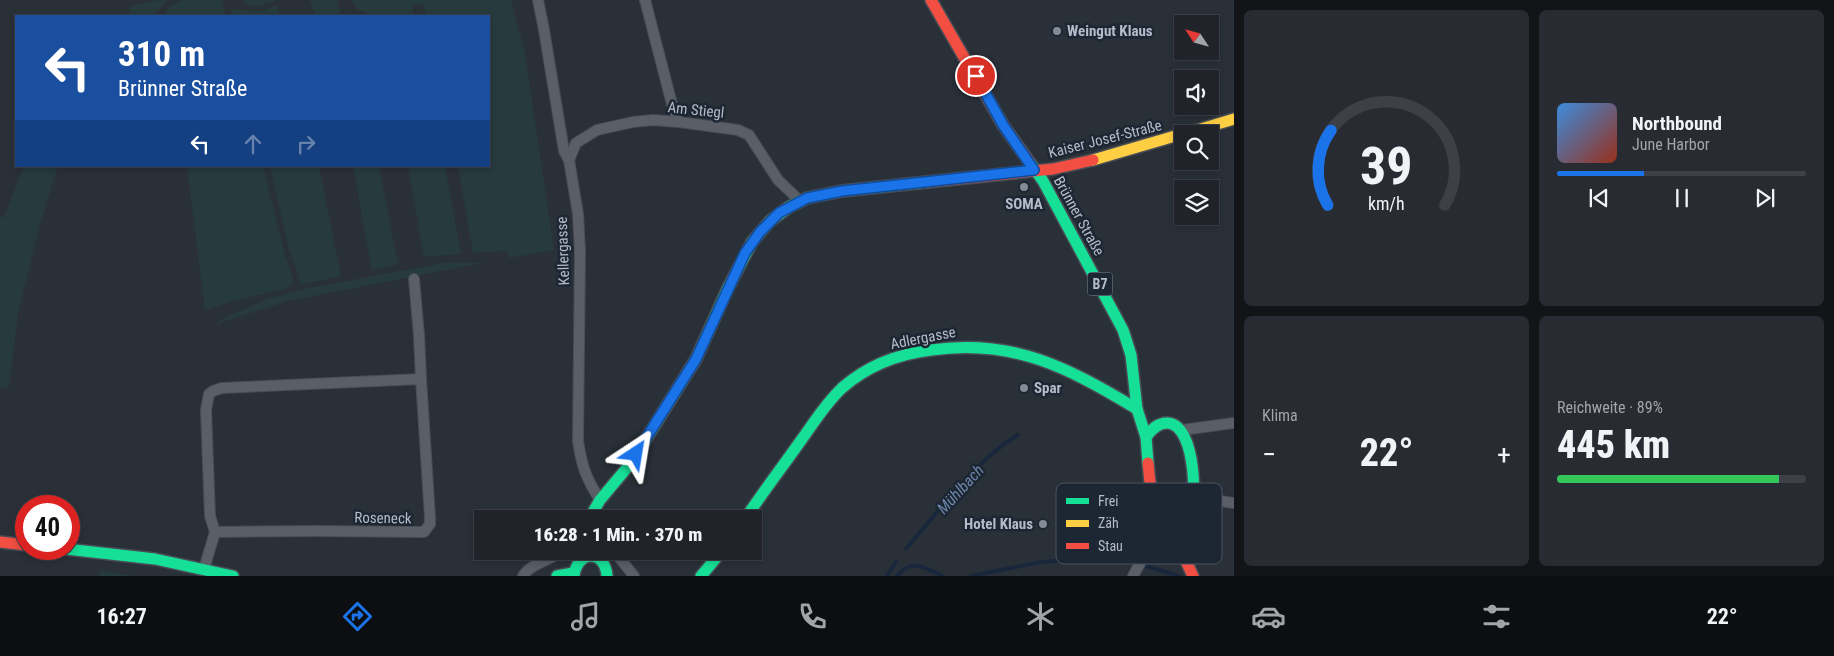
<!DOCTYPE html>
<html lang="de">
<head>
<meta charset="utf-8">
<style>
	body { margin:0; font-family:"Roboto Condensed",sans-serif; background:#282c32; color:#f1f3f6; height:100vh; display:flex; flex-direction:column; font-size:19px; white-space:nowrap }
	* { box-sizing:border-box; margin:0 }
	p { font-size:16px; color:#a2a4a8 }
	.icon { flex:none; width:28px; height:28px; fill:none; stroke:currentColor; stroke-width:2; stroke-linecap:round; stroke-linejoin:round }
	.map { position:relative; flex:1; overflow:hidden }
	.drawer { display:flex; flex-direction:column; gap:10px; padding:10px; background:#121417; width:600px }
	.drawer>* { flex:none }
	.guide { position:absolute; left:15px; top:15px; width:475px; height:152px; border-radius:0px; box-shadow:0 2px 8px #0003,0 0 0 1px #3d4147; background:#1a4fa0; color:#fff; overflow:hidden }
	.needle { width:32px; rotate:306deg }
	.fabs { position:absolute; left:1174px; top:15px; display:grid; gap:10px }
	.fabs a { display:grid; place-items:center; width:45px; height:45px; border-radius:0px; background:#20242a; box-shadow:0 2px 8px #0003,0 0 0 1px #3d4147; font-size:25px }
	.speed { position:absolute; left:15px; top:495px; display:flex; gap:10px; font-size:25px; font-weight:700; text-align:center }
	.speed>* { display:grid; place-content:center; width:65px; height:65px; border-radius:50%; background:#20242a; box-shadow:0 2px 8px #0003,0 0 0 1px #3d4147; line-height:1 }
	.speed .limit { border:8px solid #d22; background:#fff; color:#111 }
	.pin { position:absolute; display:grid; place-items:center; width:42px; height:42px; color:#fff; margin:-21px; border:2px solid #fff; border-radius:50%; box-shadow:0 1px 5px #0007 }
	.me { position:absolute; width:55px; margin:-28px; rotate:33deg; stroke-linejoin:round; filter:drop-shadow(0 0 4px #0008) }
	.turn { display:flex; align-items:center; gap:18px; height:105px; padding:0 20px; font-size:22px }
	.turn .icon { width:65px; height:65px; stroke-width:2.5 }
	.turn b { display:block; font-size:35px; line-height:42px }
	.lanes { display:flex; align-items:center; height:48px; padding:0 20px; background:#0003; justify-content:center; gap:25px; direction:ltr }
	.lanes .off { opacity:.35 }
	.big { font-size:38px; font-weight:800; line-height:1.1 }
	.drawer .tile { flex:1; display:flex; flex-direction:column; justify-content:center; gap:8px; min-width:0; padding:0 18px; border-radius:8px; background:#282c32 }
	.drawer .dial { align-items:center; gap:0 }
	.dial svg { height:130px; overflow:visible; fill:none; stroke:#3d4147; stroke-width:7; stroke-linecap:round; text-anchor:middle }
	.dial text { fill:#f1f3f6; stroke:none }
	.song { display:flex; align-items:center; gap:15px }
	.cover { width:60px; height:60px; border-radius:8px; background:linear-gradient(135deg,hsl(210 70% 55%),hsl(10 70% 35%)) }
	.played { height:5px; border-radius:2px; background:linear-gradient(90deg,#1a73e8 35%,#3d4147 35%) }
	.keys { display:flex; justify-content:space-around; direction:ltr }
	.heat { display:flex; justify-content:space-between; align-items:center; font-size:28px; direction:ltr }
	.charge { height:8px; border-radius:4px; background:linear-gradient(90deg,#34c759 89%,#3d4147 0) }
	.drawer .tiles { flex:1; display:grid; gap:10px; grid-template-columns:repeat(2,1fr) }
	.trip { position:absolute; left:474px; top:510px; width:288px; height:50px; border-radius:0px; background:#20242a; box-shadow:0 2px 8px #0003,0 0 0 1px #3d4147; font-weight:800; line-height:50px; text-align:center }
	.menu { display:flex; height:80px; justify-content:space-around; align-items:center; background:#0d0e11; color:#a2a4a8 }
	.menu .icon { width:35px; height:35px }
	.menu .on { color:#1a73e8 }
	.menu b { font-size:22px; color:#f1f3f6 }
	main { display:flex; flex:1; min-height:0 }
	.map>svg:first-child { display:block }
	.green { fill:#273a3e }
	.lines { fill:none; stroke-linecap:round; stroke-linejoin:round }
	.stream { stroke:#19273c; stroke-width:4 }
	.street-casing { stroke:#484c55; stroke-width:12 }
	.fast-casing { stroke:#484c55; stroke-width:14 }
	.slow-casing { stroke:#484c55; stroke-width:14 }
	.jam-casing { stroke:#484c55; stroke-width:14 }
	.street { stroke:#5a5e66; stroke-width:10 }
	.fast { stroke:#16e098; stroke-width:11 }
	.slow { stroke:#ffcf43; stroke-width:11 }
	.jam { stroke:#f24e42; stroke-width:11 }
	.route-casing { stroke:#114b97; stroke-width:12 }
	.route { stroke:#1a73e8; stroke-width:9 }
	.poi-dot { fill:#848b96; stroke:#1d2633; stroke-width:2 }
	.labels { text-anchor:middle; stroke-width:5; stroke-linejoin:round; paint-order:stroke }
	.shield { fill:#1d2633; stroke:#878f9c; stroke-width:1 }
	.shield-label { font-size:14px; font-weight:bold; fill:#b4bcc9 }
	.poi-label { font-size:15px; font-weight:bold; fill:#b4bcc9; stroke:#1d2633; text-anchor:start }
	.street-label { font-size:15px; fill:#b4bcc9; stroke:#1d2633 }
	.water-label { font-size:16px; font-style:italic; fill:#6d86a8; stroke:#1d2633 }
	.key { fill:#1d2633; stroke:#4a5360; stroke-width:1 }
	.key-label { font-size:14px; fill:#b4bcc9 }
</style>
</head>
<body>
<main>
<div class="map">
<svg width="1234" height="576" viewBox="0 0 1234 576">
	<rect width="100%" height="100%" fill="#2a3038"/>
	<g class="green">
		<path d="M 159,0 L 168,0 L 153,16 L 129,16 L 130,6 Z"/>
		<path d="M 182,0 L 222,0 L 226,16 L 162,16 L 169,7 Z"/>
		<path d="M 245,0 L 278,0 L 257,6 L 244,4 Z"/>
		<path d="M 310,0 L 337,0 L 341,16 L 315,16 Z"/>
		<path d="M 351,0 L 511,0 L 525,53 L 554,250 L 509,258 L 508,251 L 473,253 L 458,166 L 489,166 L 489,16 L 426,16 L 423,4 L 412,6 L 414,16 L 372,16 L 371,15 L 357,9 Z"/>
		<path d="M 277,5 L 280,16 L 232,16 L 230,9 L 262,11 Z"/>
		<path d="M 24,166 L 58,166 L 40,224 L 18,313 L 9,387 L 0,388 L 0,217 L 4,217 Z"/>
		<path d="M 187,166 L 263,166 L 286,258 L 293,279 L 292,284 L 288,288 L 234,301 L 205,310 Z"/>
		<path d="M 270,166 L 319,166 L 341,276 L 300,285 L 299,276 L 289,250 Z"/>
		<path d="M 353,166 L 379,166 L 398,264 L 372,271 Z"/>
		<path d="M 408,166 L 445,166 L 461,254 L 424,257 Z"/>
		<path d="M 444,263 L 483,263 L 288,301 L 217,324 L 218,321 L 267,299 L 309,288 Z"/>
		<path d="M 100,570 L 135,576 L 99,576 Z"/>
	</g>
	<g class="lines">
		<g class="stream">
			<path d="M 906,549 C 937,513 977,459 1018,435"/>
			<path d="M 887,576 L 896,562"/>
			<path d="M 897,576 C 913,558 924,567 942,576"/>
			<path d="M 971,576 L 1041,562 L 1079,559 L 1120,558 L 1179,576"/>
		</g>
		<g class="street-casing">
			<g id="street">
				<path d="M 538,0 L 544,30 L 564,151 L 569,160 L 578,214 L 580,251 L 578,441 C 582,467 586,478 600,500"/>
				<path d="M 645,0 L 673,108 L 679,122"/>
				<path d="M 569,160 L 576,143 L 597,130 L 633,122 L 653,120 L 679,122 L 738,130 L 749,135 L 778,180 L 800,201"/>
				<path d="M 414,279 L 419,335 L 421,379"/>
				<path d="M 1182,430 L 1234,423"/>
				<path d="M 1194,497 L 1234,503"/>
				<path d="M 614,551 L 634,576"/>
				<path d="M 204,569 L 215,532 L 210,516 L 206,410 L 209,394 L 213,391 L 222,388 L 421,379 L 430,517 L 430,524 L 424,532 L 316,531 L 215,532"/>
				<path d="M 523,576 C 531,563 550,561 561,551"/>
				<path d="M 1133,576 L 1158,531"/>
			</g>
		</g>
		<g class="fast-casing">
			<g id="fast">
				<path d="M 1030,163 L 1043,181 L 1123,330 L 1131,355 L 1137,409 L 1146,437 L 1148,463"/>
				<path d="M 1146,437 C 1151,430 1157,423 1167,423 C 1197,423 1199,512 1186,530 C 1184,533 1180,535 1177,538 L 1164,537"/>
				<path d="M 589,519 L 600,500 L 631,463 L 696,359 L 728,288 L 752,242 L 770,221 L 789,207 L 807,198 L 842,191 L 927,182"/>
				<path d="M 745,519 C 763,492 783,466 802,439 C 815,421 826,403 842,388 C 867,366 898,354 931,350 C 1013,338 1069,368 1137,409"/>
				<path d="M 66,549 L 155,559 L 233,576"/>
				<path d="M 557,576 L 573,573"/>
				<path d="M 574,576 C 577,550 605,549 607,576"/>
				<path d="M 701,576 L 722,551"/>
			</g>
		</g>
		<g class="slow-casing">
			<g id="slow">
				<path d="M 1184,134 L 1234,119"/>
				<path d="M 1093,160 L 1182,134"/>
			</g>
		</g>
		<g class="jam-casing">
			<g id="jam">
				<path d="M 931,0 L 1003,125 L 1030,163"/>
				<path d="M 927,182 L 1053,169 L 1093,160"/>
				<path d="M 1148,463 L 1154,522 L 1161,535 L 1186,561 L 1193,576"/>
				<path d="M 0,542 L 26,545"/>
			</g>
		</g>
		<use href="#street" class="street"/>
		<use href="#fast" class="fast"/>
		<use href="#slow" class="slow"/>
		<use href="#jam" class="jam"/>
	</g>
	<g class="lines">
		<g class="route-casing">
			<path id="route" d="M 636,454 L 696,359 L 745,253 L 760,232 L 779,213 L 807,198 L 842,191 L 1034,170 L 1003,125 L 976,76"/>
		</g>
		<use href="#route" class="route"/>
	</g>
	<g class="poi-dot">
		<circle cx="1057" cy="31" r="5"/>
		<circle cx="1024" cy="187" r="5"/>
		<circle cx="1024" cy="388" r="5"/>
		<circle cx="1043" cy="524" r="5"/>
	</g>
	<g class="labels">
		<rect class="shield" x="1087.5" y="272.5" width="25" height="23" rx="4"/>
		<g class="shield-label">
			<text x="1100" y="289">B7</text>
		</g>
		<g class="poi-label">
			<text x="1067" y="36">Weingut Klaus</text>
			<text x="1024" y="209" text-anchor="middle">SOMA</text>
			<text x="1034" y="393">Spar</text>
			<text x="1033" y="529" text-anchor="end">Hotel Klaus</text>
		</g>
		<g class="street-label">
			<text transform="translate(696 110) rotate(6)" y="5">Am Stiegl</text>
			<text transform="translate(1105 139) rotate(-14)" y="5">Kaiser Josef-Straße</text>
			<text transform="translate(1079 216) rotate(61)" y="5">Brünner Straße</text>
			<text transform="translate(563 251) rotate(-92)" y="5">Kellergasse</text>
			<text transform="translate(923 338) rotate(-11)" y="5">Adlergasse</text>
			<text transform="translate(383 518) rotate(1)" y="5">Roseneck</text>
		</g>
		<g class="water-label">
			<text transform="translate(960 489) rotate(-47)" y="6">Mühlbach</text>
		</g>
	</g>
	<rect x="1056" y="483" width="166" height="81" rx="8" class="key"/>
	<rect x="1066" y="498" width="23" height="6" fill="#16e098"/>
	<rect x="1066" y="520" width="23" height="7" fill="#ffcf43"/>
	<rect x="1066" y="543" width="23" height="6" fill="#f24e42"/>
	<g class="key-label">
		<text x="1098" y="506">Frei</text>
		<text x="1098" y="528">Zäh</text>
		<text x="1098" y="551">Stau</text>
	</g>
</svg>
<div class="fabs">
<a><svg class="needle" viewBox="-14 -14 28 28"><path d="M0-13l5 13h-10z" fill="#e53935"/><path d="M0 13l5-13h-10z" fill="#a2a4a8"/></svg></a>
<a><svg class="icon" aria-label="sound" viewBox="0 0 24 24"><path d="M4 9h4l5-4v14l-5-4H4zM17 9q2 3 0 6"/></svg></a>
<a><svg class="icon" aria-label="search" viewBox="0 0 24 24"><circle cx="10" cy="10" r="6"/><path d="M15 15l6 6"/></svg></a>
<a><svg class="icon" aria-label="layers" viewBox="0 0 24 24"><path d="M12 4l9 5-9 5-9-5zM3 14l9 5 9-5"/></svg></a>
</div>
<div class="speed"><div class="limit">40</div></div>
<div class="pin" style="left:976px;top:76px;background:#d93025"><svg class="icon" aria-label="arrive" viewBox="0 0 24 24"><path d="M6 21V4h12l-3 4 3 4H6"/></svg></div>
<svg class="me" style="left:636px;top:454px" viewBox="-20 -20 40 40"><path d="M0-17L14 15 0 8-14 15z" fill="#1a73e8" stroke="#fff" stroke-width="4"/></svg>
<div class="trip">16:28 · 1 Min. · 370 m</div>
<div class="guide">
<div class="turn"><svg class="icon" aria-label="left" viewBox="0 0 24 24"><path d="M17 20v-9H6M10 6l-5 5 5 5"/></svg><div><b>310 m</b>Brünner Straße</div></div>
<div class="lanes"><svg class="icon" aria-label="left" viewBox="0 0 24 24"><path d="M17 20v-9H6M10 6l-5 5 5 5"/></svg><svg class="icon off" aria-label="ahead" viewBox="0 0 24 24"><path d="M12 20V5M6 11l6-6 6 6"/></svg><svg class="icon off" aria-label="right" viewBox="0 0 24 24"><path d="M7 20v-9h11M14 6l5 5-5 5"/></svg></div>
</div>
</div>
<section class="drawer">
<div class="tiles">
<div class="tile dial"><svg viewBox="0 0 100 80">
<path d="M14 69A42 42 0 1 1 86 69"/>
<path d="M14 69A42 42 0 0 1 16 23" stroke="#1a73e8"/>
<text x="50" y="56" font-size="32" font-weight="700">39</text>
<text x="50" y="72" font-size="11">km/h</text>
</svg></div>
<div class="tile">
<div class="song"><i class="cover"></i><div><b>Northbound</b><p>June Harbor</p></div></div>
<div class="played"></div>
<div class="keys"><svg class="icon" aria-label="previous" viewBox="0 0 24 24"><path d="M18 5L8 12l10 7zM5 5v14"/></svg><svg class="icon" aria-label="pause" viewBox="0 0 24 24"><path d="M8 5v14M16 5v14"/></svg><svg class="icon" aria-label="next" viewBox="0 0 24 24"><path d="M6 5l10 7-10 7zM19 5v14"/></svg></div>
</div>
<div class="tile"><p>Klima</p>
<div class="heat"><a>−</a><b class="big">22°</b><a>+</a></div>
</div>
<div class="tile"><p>Reichweite · 89%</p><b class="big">445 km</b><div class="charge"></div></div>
</div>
</section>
</main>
<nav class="menu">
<b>16:27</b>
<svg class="icon on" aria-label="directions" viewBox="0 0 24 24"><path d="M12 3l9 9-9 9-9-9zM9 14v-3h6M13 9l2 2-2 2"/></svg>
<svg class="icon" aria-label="music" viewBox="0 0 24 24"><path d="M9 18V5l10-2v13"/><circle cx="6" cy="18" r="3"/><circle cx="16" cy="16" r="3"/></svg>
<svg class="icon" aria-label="phone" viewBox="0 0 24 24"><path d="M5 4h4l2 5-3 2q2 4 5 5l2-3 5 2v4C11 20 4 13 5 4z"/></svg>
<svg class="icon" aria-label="climate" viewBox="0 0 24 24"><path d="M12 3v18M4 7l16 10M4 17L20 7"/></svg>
<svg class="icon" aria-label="car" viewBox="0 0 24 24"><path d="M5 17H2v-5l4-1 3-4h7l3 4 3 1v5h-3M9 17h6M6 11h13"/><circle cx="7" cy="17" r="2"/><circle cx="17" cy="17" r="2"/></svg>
<svg class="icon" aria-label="filters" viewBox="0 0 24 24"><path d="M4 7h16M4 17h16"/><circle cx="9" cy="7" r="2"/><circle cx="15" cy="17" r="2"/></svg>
<b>22°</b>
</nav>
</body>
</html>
